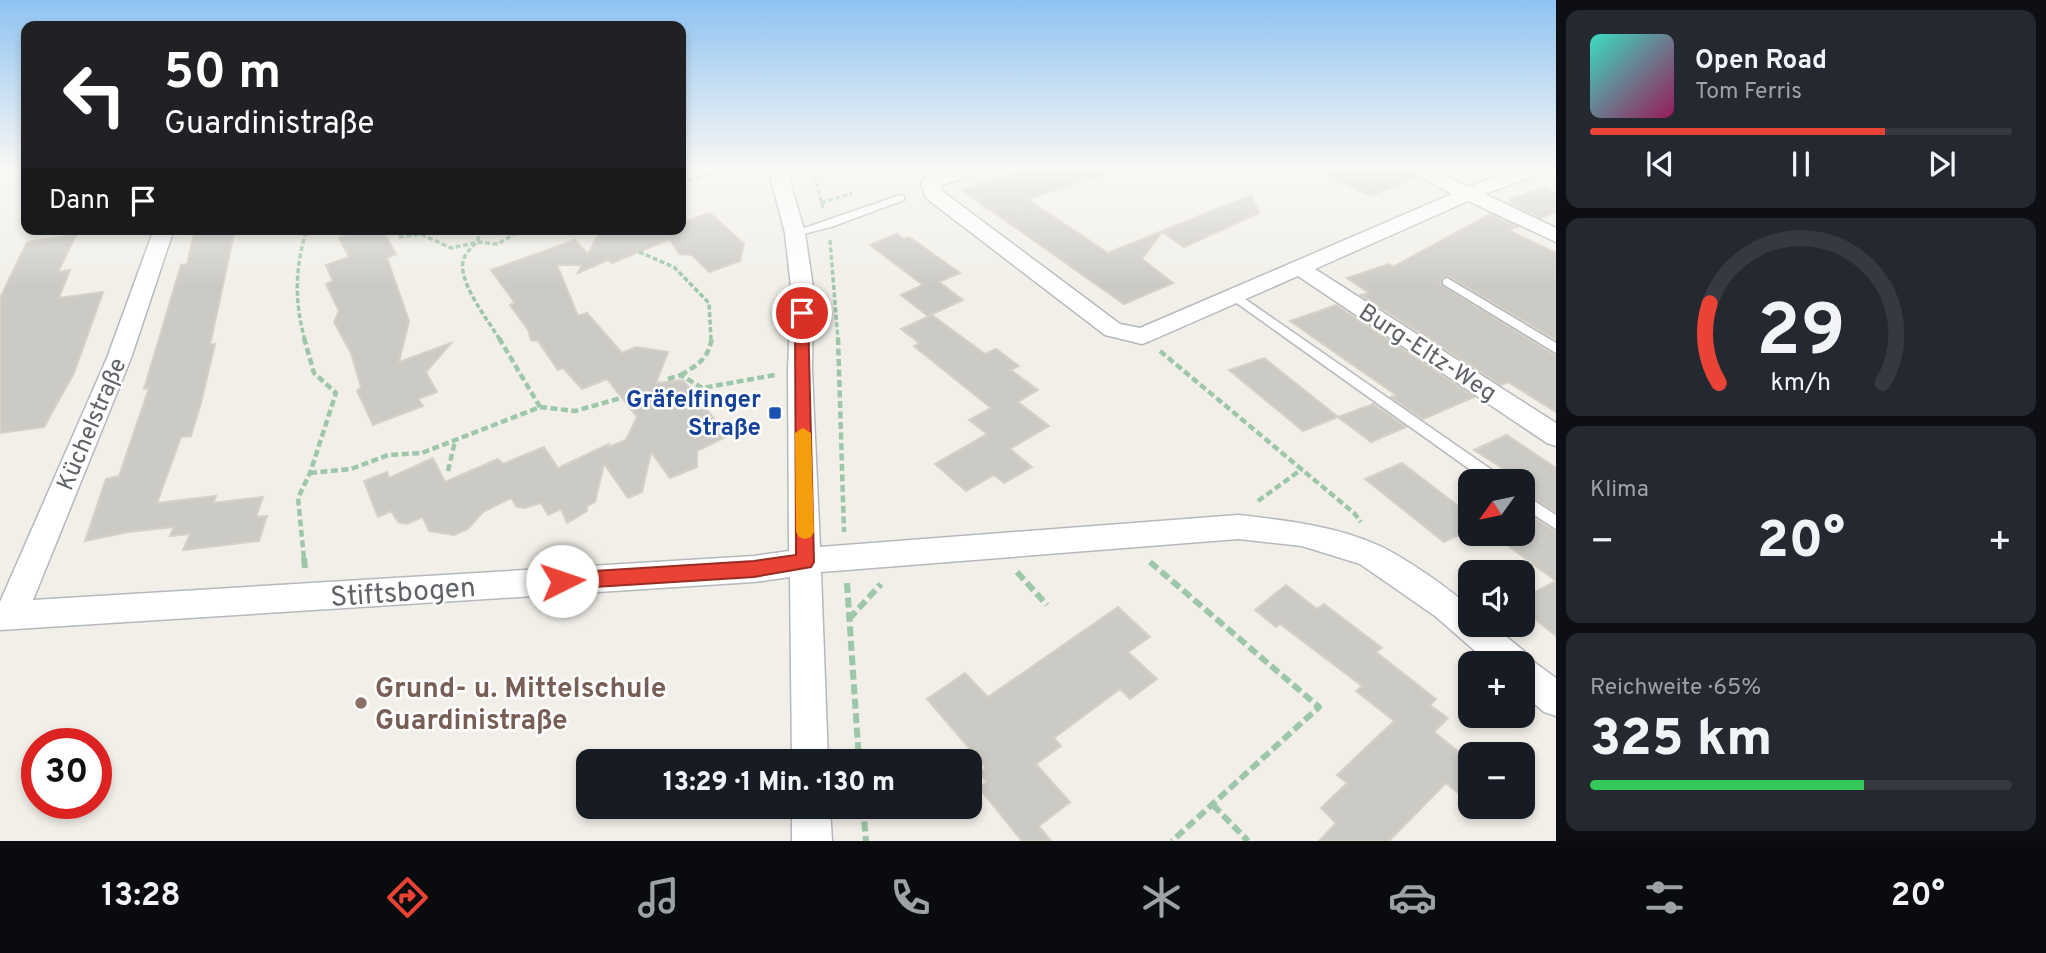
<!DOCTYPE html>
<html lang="de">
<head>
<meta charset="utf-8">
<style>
	body { margin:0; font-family:Overpass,sans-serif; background:#242831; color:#f1f3f6; height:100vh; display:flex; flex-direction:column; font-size:26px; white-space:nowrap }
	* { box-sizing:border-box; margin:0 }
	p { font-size:23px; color:#9ea1a6 }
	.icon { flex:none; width:38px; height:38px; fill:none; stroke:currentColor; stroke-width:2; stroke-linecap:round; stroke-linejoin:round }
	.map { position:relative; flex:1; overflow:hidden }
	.side { display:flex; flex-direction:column; gap:10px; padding:10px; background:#0d0f14; width:490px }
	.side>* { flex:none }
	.top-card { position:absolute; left:21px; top:21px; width:665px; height:214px; border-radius:14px; box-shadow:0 4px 10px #0003; background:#202124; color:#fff; overflow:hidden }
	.needle { width:46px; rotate:237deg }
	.buttons { position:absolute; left:1458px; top:469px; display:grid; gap:14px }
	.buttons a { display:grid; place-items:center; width:77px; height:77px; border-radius:14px; background:#171b24; box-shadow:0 4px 10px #0003; font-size:35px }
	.speed { position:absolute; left:21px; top:728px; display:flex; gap:14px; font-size:35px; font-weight:700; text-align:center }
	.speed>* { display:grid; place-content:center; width:91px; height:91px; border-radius:50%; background:#171b24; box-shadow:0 4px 10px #0003; line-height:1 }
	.speed .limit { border:10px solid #d22; background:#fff; color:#111 }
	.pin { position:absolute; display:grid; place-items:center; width:60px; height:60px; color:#fff; margin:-30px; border:4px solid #fff; border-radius:50%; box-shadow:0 2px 7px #0007 }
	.me { position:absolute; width:77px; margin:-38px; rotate:86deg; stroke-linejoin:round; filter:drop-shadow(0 0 5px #0008) }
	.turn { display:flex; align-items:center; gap:24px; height:147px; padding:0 28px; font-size:32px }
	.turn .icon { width:91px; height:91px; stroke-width:2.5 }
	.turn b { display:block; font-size:49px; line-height:60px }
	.then { display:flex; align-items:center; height:66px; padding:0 28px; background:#0003; gap:14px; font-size:26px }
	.big { font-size:52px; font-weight:800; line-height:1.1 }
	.side .card { flex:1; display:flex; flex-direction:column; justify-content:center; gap:10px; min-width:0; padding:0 24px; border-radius:14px; background:#242831 }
	.side .dial { align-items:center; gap:0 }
	.dial svg { height:182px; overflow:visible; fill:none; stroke:#363941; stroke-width:7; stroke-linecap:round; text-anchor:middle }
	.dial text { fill:#f1f3f6; stroke:none }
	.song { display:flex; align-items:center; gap:21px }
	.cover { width:84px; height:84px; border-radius:10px; background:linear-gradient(135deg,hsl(170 70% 55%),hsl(330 70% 35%)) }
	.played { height:7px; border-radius:4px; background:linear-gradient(90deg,#ea4335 70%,#363941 70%) }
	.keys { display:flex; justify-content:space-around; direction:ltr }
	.heat { display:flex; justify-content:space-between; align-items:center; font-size:38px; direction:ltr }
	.charge { height:10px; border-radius:5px; background:linear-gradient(90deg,#34c759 65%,#363941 0) }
	.trip { position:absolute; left:576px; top:749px; width:406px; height:70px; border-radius:14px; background:#171b24; box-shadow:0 4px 10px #0003; font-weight:800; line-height:70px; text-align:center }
	.menu { display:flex; height:112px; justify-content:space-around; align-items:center; background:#090b0e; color:#9ea1a6 }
	.menu .icon { width:49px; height:49px }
	.menu .on { color:#ea4335 }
	.menu b { font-size:32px; color:#f1f3f6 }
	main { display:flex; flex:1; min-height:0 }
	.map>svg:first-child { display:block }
	.building { fill:#cccac5; stroke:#d6d1c6; stroke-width:2 }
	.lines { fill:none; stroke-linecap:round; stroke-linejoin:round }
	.lane-casing { stroke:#b5b8bc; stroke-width:3 }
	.street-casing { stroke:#b5b8bc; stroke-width:3 }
	.path-far2 { stroke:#9cc7a9; stroke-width:3.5; stroke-dasharray:5 2.5; stroke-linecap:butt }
	.path-far1 { stroke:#9cc7a9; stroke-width:4.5; stroke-dasharray:7 3.5; stroke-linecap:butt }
	.path { stroke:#9cc7a9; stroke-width:6; stroke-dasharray:10 4.5; stroke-linecap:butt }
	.lane { fill:#fff; fill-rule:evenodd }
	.street { fill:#fff; fill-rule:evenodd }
	.route { fill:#ea4335; stroke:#982c22; stroke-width:2 }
	.slow { fill:#f59e0b }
	.transit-dot { fill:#1a4fb4; stroke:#fff; stroke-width:2.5 }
	.education-dot { fill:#8d6e63; stroke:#fff; stroke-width:2.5 }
	.labels { text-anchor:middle; stroke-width:5; stroke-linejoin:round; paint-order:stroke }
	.street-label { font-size:24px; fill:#5f6368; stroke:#fff }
	.transit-label { font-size:24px; font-weight:bold; fill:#164399; stroke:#fff; text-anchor:end }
	.near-street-label { font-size:28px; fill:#5f6368; stroke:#fff }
	.near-education-label { font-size:28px; font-weight:bold; fill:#785e54; stroke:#fff; text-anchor:start }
</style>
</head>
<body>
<main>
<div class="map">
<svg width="1556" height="841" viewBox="0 0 1556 841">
	<rect width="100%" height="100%" fill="#f1efe8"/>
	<g class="building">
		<path d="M 1030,168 L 1108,168 L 1108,173 L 1027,199 L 1108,253 L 1251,195 L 1259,213 L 1184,247 L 1162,232 L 1142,259 L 1173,283 L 1124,304 L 962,190 Z"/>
		<path d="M 1313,168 L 1403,168 L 1417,178 L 1370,196 Z"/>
		<path d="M 1544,187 L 1556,193 L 1556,212 L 1541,218 L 1512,204 L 1515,203 L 1509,200 Z"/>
		<path d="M 710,213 L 744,244 L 740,261 L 709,272 L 692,255 L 679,254 L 670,239 L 612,263 L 608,260 L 578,273 L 582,265 L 557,265 L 578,316 L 587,313 L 622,353 L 636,347 L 668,352 L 656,383 L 683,380 L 728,436 L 697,451 L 697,467 L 670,478 L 651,452 L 642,492 L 628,498 L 604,464 L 595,502 L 587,506 L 587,511 L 567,523 L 561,509 L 548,515 L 541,503 L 525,508 L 517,507 L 511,498 L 483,512 L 468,529 L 454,535 L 429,531 L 423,517 L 407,524 L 398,522 L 391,511 L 378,517 L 364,481 L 387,472 L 389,478 L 433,458 L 445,482 L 498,459 L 503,464 L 544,447 L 558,468 L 609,444 L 608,447 L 626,440 L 637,417 L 607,379 L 582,389 L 563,368 L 558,370 L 538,341 L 531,340 L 528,330 L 510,305 L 515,303 L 491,270 L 575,240 L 588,254 L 601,229 L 610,232 L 619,229 L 681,229 L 681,223 Z"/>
		<path d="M 1490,214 L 1517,227 L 1508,230 L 1556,253 L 1556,340 L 1448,276 L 1442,278 L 1440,284 L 1556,356 L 1556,412 L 1508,382 L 1501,385 L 1361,295 L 1369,293 L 1347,278 L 1389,264 L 1393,267 Z"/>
		<path d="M 195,229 L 235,229 L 210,345 L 215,344 L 201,403 L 191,436 L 181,437 L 157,503 L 216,496 L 213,503 L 263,497 L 256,517 L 267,516 L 259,541 L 183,550 L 190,534 L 170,536 L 174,527 L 128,532 L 85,541 L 106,479 L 119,476 L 149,388 L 144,389 L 181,265 L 187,264 Z"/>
		<path d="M 342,229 L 382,229 L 396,254 L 387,258 L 409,321 L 399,362 L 451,343 L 426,372 L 437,392 L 418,399 L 423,406 L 373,425 L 357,391 L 361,387 L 351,353 L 334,322 L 339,311 L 326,284 L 333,281 L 326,265 L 349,257 L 339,238 L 345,235 Z"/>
		<path d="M 897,234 L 904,239 L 909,237 L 960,273 L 939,282 L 963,300 L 928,316 L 901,295 L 923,285 L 870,245 Z"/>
		<path d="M 76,235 L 58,272 L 70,270 L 59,298 L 103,292 L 74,373 L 44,427 L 0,433 L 0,298 L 27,242 Z"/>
		<path d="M 1336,305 L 1474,397 L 1423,419 L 1391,397 L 1396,395 L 1290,321 Z"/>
		<path d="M 932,315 L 985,354 L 996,349 L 1019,366 L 1011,370 L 1038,390 L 1018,402 L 1049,426 L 1010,449 L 1032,467 L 1004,483 L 994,475 L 966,491 L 935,464 L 987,434 L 969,420 L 991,408 L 914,346 L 919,343 L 901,329 Z"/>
		<path d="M 1264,358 L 1338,417 L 1303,431 L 1229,370 Z"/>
		<path d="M 1373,404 L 1406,427 L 1371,442 L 1338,417 Z"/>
		<path d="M 1507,435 L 1556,468 L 1556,512 L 1522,491 L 1522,481 L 1474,450 Z"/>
		<path d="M 1402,463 L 1470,515 L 1470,530 L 1444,542 L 1365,479 Z"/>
		<path d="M 1522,510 L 1556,532 L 1556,581 L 1492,534 L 1522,534 Z"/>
		<path d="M 1556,581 L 1556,636 L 1522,609 L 1522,599 Z"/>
		<path d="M 1286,585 L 1317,609 L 1324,604 L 1382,648 L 1376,652 L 1436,699 L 1430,705 L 1448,718 L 1434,732 L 1470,761 L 1470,803 L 1446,783 L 1389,841 L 1319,841 L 1336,823 L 1321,808 L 1347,783 L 1337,775 L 1394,721 L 1356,691 L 1362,686 L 1280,624 L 1276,627 L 1255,610 Z"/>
		<path d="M 1118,607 L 1150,637 L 1128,652 L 1157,679 L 1130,699 L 1120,689 L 1054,738 L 1061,746 L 1036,764 L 1070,802 L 1039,826 L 1051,841 L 1022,841 L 979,788 L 987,782 L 979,773 L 986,768 L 927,699 L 965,673 L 988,697 Z"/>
	</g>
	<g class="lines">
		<g class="lane-casing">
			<g id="lane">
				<path d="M 900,195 L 904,196 L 904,200 L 831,227 L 795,236 L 790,233 Z"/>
				<path d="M 1447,278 L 1556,343 L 1556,353 L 1443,284 L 1443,280 Z"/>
				<path d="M 1235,292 L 1502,477 L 1504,481 L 1486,481 L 1231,299 L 1229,296 Z"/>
				<path d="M 1522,493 L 1556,515 L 1556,529 L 1522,507 Z"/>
			</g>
		</g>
		<g class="street-casing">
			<g id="street">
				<path d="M 768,168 L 786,168 L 805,233 L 813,287 L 812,371 L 820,547 L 1238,515 C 1285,520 1337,526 1380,546 C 1407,559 1447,587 1470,607 L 1470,625 L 1492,625 L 1525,652 L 1527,657 L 1556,678 L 1556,716 L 1544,712 L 1522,693 L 1522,663 L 1489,663 L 1435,616 L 1360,564 L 1302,546 L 1238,539 L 821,572 L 828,761 L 792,761 L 790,577 L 754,582 L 0,630 L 0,602 L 107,358 L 154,229 L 174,229 L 131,358 L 33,600 L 754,556 L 789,551 L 788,371 L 791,287 L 785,233 Z"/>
				<path d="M 955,168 L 982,168 L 980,172 L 940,186 L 942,191 L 1120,324 L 1140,328 L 1452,194 L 1405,168 L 1429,168 L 1469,187 L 1519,168 L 1546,168 L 1544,172 L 1485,194 L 1556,228 L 1556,242 L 1468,201 L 1315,269 L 1556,423 L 1556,446 L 1547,443 L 1298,276 L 1150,341 L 1142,344 L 1105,335 L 926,198 L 921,183 L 923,179 Z"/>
				<path d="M 792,807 L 830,807 L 832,841 L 792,841 Z"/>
			</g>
		</g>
		<g class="path-far2">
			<path d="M 812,168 L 823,208"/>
			<path d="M 681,183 L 727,168"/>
			<path d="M 821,203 L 852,193"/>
			<path d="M 481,229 C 478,246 472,244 465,256 C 453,277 489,321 500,340"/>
			<path d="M 609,229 L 612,232"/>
			<path d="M 399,237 L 421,234 L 451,248 L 479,242 L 498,244 L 516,233 L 532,229"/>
			<path d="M 830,240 L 838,340"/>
			<path d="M 639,252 L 674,267 L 709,303 L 711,340"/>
			<path d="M 305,340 C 294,302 295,266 307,229"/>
		</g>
		<g class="path-far1">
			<path d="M 304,338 L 314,373 L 336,393 L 310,473 L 298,498 L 304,559"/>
			<path d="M 499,338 L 540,407"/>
			<path d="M 838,338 L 844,532"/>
			<path d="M 1160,351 L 1354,513 L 1361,522"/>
			<path d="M 681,375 C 699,364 708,359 712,338"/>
			<path d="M 668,379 L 681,375 L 702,388 L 775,375"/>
			<path d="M 448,471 L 455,441"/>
			<path d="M 310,473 L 351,469 L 388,455 L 422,453 L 540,407 L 575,411 L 621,398"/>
			<path d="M 1258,501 L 1302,469"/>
		</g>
		<g class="path">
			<path d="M 304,558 L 305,568"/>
			<path d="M 1150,562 L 1319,707 L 1172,841"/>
			<path d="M 1017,572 L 1047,605"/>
			<path d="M 847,583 L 859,761"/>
			<path d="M 849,619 L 881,584"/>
			<path d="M 1213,805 L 1248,841"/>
			<path d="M 863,807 L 866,841"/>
		</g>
		<use href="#lane" class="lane"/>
		<use href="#street" class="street"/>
	</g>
	<linearGradient id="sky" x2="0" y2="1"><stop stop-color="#8fc3f1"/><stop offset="0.59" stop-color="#f9f8f5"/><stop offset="1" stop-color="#f9f8f5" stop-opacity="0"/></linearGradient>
	<rect width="1556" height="286" fill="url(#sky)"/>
	<path class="route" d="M 802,309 L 808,313 L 814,562 L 811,567 L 754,577 L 562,589 L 555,587 L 552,581 L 555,576 L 562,573 L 754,561 L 796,555 L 795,313 Z"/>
	<path class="slow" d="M 803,428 L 811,433 L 814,532 L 811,537 L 805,539 L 799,537 L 796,532 L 795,433 Z"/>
	<rect class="transit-dot" x="768" y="406" width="14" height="14" rx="3.5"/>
	<circle class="education-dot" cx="361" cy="703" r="7"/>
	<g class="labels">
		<g class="street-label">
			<text transform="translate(1428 352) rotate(33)" y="8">Burg-Eltz-Weg</text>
			<text transform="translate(91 424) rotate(-67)" y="8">Küchelstraße</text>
		</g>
		<g class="transit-label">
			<text x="761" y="407">Gräfelfinger<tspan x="761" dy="28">Straße</tspan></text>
		</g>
		<g class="near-street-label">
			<text transform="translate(403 591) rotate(-4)" y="10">Stiftsbogen</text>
		</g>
		<g class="near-education-label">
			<text x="375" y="697">Grund- u. Mittelschule<tspan x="375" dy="32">Guardinistraße</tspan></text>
		</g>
	</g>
</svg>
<div class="buttons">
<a><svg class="needle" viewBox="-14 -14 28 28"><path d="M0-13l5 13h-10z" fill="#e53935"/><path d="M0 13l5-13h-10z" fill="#9ea1a6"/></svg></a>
<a><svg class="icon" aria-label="sound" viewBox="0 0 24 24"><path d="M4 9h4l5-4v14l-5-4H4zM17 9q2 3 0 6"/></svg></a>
<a>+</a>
<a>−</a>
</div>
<div class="speed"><div class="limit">30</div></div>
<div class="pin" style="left:802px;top:313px;background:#d93025"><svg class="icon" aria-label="arrive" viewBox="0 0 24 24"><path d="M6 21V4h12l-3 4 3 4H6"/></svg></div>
<svg class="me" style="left:562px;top:581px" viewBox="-20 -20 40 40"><circle r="19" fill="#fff"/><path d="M0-13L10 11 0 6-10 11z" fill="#ea4335"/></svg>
<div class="trip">13:29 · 1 Min. · 130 m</div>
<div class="top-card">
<div class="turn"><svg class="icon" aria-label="left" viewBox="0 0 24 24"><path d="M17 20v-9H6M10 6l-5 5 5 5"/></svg><div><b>50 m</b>Guardinistraße</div></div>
<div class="then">Dann<svg class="icon" aria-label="arrive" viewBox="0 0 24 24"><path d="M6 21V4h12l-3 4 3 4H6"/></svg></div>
</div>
</div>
<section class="side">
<div class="card">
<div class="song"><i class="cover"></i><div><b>Open Road</b><p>Tom Ferris</p></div></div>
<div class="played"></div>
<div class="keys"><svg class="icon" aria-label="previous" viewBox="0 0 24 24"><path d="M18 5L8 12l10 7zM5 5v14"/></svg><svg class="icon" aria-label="pause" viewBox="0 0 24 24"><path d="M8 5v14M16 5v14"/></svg><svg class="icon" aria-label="next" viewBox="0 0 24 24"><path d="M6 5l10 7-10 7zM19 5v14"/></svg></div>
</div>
<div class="card dial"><svg viewBox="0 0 100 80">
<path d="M14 69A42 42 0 1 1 86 69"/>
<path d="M14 69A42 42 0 0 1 10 34" stroke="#ea4335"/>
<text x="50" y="56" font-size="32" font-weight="700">29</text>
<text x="50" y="72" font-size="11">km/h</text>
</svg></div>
<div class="card"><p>Klima</p>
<div class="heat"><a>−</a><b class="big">20°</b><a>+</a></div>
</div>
<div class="card"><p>Reichweite · 65%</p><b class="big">325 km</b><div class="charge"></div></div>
</section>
</main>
<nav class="menu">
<b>13:28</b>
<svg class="icon on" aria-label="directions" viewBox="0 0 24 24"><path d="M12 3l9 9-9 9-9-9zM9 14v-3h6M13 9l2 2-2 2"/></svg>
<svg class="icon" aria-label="music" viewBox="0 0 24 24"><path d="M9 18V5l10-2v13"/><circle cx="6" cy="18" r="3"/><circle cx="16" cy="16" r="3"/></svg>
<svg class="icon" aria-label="phone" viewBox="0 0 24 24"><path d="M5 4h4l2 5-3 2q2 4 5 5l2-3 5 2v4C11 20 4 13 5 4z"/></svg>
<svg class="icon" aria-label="climate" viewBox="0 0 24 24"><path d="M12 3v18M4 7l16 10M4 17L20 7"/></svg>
<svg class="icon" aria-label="car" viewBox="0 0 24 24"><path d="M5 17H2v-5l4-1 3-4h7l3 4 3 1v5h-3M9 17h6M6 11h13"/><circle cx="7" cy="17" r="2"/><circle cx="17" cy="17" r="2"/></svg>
<svg class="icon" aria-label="filters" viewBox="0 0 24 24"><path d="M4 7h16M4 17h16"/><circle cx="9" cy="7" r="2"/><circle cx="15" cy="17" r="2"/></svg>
<b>20°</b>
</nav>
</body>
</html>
